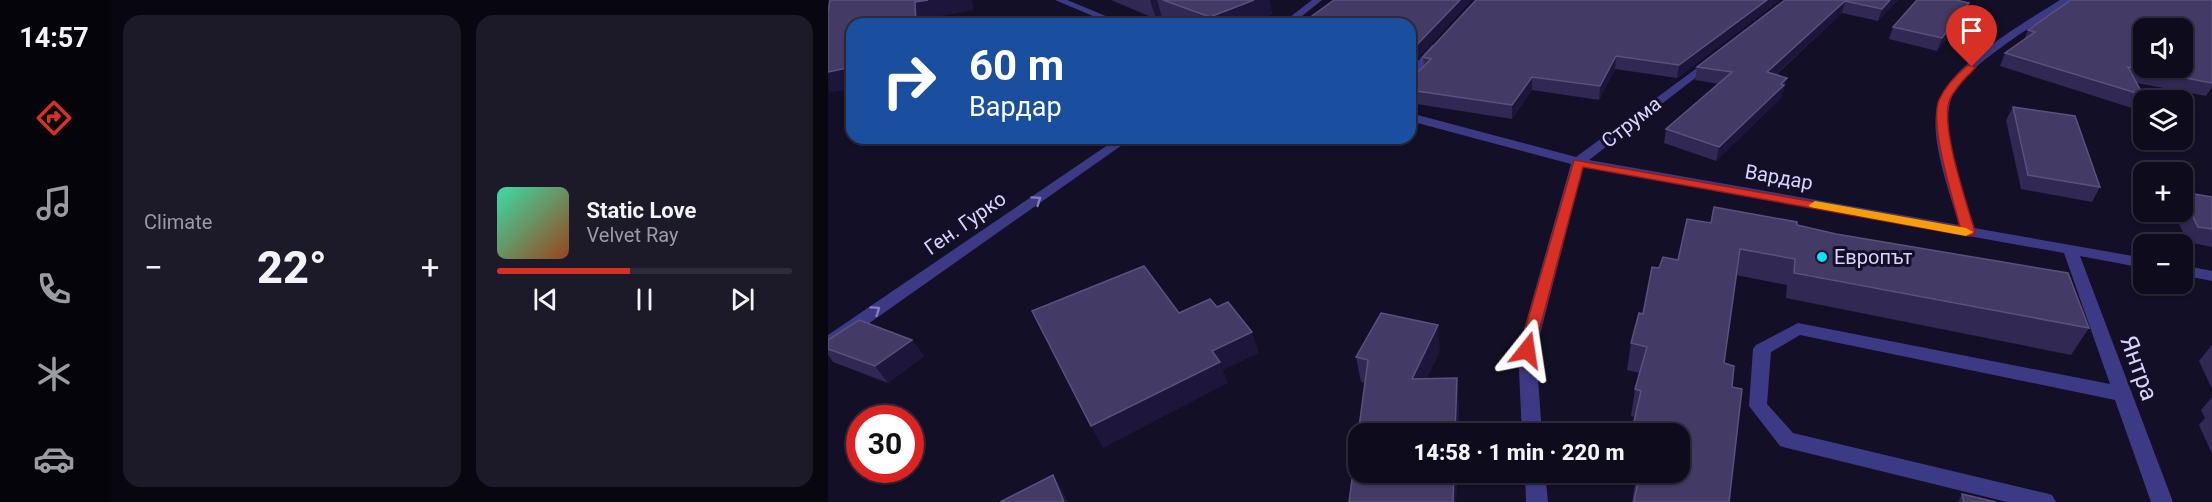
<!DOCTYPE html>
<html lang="en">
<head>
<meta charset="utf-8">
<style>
	body { margin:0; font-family:Roboto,sans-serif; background:#1c1929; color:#f1f3f6; height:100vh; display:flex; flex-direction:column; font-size:22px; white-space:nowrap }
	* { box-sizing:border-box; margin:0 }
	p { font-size:20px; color:#9b9ba3 }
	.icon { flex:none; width:33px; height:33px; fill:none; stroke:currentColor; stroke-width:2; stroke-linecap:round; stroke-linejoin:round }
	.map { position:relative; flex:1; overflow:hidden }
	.drawer { display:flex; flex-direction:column; gap:15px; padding:15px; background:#08060f; width:720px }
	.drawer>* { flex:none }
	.guide { position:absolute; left:18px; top:18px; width:570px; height:126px; border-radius:18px; box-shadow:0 2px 4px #0004,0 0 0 2px #2e2b3b; background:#1a4fa0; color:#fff; overflow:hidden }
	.fabs { position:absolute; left:1305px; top:18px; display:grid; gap:12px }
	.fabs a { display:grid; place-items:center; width:60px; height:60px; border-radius:12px; background:#0e0b1c; box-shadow:0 2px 4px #0004,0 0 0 2px #2e2b3b; font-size:30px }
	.speed { position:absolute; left:18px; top:405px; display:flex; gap:12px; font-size:30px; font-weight:700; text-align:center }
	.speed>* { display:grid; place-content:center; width:78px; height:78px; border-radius:50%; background:#0e0b1c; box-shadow:0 2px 4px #0004,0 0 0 2px #2e2b3b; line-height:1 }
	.speed .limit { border:9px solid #d22; background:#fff; color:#111 }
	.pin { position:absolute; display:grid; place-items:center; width:51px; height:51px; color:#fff; margin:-62px -26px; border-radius:50% 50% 50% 0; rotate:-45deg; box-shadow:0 0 6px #0007 }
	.pin .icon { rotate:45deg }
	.me { position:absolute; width:66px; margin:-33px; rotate:15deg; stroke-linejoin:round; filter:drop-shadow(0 0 4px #0008) }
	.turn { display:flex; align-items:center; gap:21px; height:126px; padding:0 24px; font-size:27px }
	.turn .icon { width:78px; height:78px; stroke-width:2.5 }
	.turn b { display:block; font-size:42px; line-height:51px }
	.big { font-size:45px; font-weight:800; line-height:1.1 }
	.drawer .card { flex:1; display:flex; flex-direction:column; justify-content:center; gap:9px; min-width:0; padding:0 21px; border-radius:18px; background:#1c1929 }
	.song { display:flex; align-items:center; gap:18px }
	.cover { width:72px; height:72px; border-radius:9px; background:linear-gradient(135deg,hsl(160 70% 55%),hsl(20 70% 35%)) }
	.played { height:6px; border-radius:3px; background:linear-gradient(90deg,#d93025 45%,#2e2b3b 45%) }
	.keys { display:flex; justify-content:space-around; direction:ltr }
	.heat { display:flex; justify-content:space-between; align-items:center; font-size:33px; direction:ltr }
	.drawer .tiles { flex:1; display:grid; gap:15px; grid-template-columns:repeat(2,1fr) }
	.trip { position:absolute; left:520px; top:423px; width:342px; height:60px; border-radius:18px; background:#0e0b1c; box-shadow:0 2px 4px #0004,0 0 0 2px #2e2b3b; font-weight:800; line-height:60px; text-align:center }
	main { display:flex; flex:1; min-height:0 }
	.tabs { display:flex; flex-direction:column; width:108px; justify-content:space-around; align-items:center; background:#06040b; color:#9b9ba3 }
	.tabs .icon { width:42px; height:42px }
	.tabs .active { color:#d93025 }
	.tabs b { font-size:27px; color:#f1f3f6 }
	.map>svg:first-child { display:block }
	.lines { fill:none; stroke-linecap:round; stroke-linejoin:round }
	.minor { fill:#3d3a85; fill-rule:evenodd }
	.wall { fill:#312854 }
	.shaded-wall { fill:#1d163a }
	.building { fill:#433a66; stroke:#5a527e; stroke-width:1.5; fill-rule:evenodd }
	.oneway { stroke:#837fbc }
	.route { fill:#d93025; stroke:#8d1f18; stroke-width:1.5 }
	.slow { fill:#f59e0b }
	.poi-dot { fill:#00e5ff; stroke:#130f26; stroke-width:2 }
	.labels { text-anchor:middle; stroke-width:6; stroke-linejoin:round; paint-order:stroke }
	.street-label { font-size:20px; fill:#d9d4ff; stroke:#130f26 }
	.poi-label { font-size:20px; fill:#d9d4ff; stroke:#130f26; text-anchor:start }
	.near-street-label { font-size:24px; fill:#d9d4ff; stroke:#130f26 }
</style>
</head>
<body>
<main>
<nav class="tabs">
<b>14:57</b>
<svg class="icon active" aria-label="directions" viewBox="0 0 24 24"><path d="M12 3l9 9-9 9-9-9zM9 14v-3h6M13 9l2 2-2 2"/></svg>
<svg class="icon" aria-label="music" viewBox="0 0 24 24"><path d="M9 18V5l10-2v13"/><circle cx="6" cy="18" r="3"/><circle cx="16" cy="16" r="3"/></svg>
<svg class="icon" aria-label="phone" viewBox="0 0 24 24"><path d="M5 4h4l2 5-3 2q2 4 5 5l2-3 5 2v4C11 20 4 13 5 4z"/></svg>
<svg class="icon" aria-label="climate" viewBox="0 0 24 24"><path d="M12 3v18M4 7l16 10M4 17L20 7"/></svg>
<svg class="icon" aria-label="car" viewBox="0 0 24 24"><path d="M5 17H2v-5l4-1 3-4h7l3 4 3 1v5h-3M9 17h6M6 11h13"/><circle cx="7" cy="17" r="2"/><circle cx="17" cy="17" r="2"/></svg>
</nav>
<section class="drawer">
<div class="tiles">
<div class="card"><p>Climate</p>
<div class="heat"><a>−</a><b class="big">22°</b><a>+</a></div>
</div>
<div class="card">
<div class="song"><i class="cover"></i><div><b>Static Love</b><p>Velvet Ray</p></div></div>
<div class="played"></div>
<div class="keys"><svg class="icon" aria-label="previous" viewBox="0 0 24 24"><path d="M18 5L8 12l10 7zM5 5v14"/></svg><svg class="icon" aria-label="pause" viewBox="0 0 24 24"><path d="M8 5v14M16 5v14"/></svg><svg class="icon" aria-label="next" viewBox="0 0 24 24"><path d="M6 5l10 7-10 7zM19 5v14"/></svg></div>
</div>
</div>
</section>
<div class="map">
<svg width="1384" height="502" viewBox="0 0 1384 502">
	<rect width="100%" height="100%" fill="#130f26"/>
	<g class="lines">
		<g class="minor">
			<path d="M 227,0 L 239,0 L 297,24 L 284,24 Z"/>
			<path d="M 484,0 L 494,0 L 464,24 L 453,24 Z"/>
			<path d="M 1232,0 L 1242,0 C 1228,14 1206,24 1189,36 C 1168,51 1142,68 1127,90 C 1107,124 1136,193 1146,228 L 1316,258 L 1316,268 L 1252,256 L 1345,502 L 1323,502 L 1287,400 L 972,335 L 943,352 L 939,404 L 965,433 L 1217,493 L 1224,495 L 1228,502 L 1179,502 L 959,448 L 952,446 L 921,406 L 925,349 L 928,345 L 970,323 L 1282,384 L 1236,253 L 755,167 L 708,350 L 714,434 L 694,434 L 690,350 L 743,164 L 582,121 L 582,113 L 748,157 L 884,57 L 888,58 L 888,62 L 761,160 L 1131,225 C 1122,192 1100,137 1110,103 C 1121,65 1199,21 1232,0 Z"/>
			<path d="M 604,45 L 613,47 L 586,78 L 582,79 L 582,70 Z"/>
			<path d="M 290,138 L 304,138 L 6,348 L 0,350 L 0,335 Z"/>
			<path d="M 1354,265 L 1384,271 L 1384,281 L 1354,275 Z"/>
			<path d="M 697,472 L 717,472 L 720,502 L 698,502 Z"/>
		</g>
	</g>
	<g class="wall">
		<path d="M 283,0 L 441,0 L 444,14 L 419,24 L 353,24 L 334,17 L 328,19 Z"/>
		<path d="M 952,0 L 849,78 L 787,69 L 771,100 L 704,90 L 684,119 L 582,103 L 582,80 L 596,66 L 595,57 Z"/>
		<path d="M 957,0 L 1070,0 L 1050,21 L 1014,13 L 948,75 L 956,91 L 954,93 L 953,98 L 888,161 L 836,143 L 838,129 L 891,84 L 867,80 L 869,67 Z"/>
		<path d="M 1384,0 L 1384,87 L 1378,96 L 1309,83 L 1315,95 L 1307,109 L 1172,66 L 1177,53 L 1196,40 L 1200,30 Z"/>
		<path d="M 1136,14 L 1109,51 L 1061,39 L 1065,27 Z"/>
		<path d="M 1185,107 L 1272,187 L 1264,202 L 1193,189 L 1178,120 Z"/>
		<path d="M 1354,192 L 1384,197 L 1384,247 L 1360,242 L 1345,212 L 1354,212 Z"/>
		<path d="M 886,207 L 969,225 L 1261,328 L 1243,355 L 958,298 L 959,285 L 908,275 L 896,363 L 904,387 L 901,502 L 804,502 L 809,472 L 852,472 L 807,417 L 803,416 L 807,389 L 812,373 L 799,370 L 803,343 L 815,314 L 831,268 L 850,260 L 883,223 Z"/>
		<path d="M 0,340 L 84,340 L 96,356 L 60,383 L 5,362 L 0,355 Z"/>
		<path d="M 1384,345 L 1384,389 L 1371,361 Z"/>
		<path d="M 612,350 L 599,378 L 631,403 L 630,434 L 531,434 L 629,472 L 628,502 L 521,502 L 537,383 L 533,382 L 528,357 Z"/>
		<path d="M 1384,397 L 1384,454 L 1371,425 L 1377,418 L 1373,410 Z"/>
		<path d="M 1134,494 L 1168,502 L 1130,502 Z"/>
	</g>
	<g class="shaded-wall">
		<path d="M 100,0 L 144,0 L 146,10 L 96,19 L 96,24 L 88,24 L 87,2 Z"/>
		<path d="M 322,0 L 329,0 L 334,17 L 328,19 Z"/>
		<path d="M 426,0 L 441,0 L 444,14 L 419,24 L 384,24 L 382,17 Z"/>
		<path d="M 632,0 L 644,0 L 582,67 L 582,52 Z"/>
		<path d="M 939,0 L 952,0 L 849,78 L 851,65 Z"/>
		<path d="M 1062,0 L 1070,0 L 1050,21 L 1054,9 Z"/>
		<path d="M 1017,1 L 1014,13 L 936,85 L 939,72 Z"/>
		<path d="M 1141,3 L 1136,14 L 1109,51 L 1114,38 Z"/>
		<path d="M 788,56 L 787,69 L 771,100 L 772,86 Z"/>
		<path d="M 24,67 L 24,88 L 1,93 L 0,72 Z"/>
		<path d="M 704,77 L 704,90 L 684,119 L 684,105 Z"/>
		<path d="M 959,78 L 956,91 L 954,93 L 953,98 L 888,161 L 891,147 Z"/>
		<path d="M 610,325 L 612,350 L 587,404 L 584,379 Z"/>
		<path d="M 424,332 L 431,353 L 395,370 L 400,383 L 275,448 L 263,426 L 384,351 Z"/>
		<path d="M 84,340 L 96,356 L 60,383 L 47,366 Z"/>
		<path d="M 629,378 L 631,403 L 630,434 L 627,434 Z"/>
		<path d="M 626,472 L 629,472 L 628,502 L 625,502 Z"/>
		<path d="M 225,475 L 235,491 L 240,502 L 236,502 Z"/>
	</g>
	<g class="building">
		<path d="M 2,0 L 100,0 L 87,2 L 88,24 L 24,24 L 24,67 L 0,72 L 0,12 Z"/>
		<path d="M 335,0 L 426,0 L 382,17 Z"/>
		<path d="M 506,0 L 632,0 L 582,52 L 582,24 L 473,24 Z"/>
		<path d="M 648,0 L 939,0 L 851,65 L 788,56 L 772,86 L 704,77 L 684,105 L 582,90 L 582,80 L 603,59 L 595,57 Z"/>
		<path d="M 957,0 L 1062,0 L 1054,9 L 1017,1 L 939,72 L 959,78 L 953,84 L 956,85 L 891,147 L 838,129 L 904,72 L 869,67 Z"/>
		<path d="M 1089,0 L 1128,0 L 1141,3 L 1114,38 L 1065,27 Z"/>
		<path d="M 1243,0 L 1384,0 L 1384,83 L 1300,67 L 1315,95 L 1177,53 L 1207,32 L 1200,30 ZM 1316,28 L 1354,28 L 1354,68 L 1316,68 Z"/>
		<path d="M 1185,107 L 1247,116 L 1272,187 L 1200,175 Z"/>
		<path d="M 1354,192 L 1384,197 L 1384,229 L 1370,227 L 1354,195 Z"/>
		<path d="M 886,207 L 969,222 L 969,225 L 1008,234 L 1240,273 L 1261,328 L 966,273 L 967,259 L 912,249 L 896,363 L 906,366 L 904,387 L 914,389 L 901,502 L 806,502 L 811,476 L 809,476 L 809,472 L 852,472 L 852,434 L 803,434 L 813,391 L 807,389 L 819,347 L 803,343 L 811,313 L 815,314 L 824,267 L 831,268 L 835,257 L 850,260 L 859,219 L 883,223 Z"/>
		<path d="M 316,266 L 351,313 L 382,299 L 389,307 L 400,302 L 424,332 L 384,351 L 392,362 L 263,426 L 204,311 Z"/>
		<path d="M 553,313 L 610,325 L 584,379 L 629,378 L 627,434 L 531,434 L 531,472 L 626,472 L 625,502 L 521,502 L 540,360 L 528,357 Z"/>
		<path d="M 31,320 L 84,340 L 47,366 L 0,349 L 0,340 Z"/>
		<path d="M 225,475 L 236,502 L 172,502 Z"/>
		<path d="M 1134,494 L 1168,502 L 1136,502 Z"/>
	</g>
	<defs><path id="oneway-chevron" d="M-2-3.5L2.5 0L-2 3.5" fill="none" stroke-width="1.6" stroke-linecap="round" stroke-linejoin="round" transform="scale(1.5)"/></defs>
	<g class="oneway">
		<use href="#oneway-chevron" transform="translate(209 200) rotate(-35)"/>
		<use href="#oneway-chevron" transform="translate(48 310) rotate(-35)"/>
	</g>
	<path class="route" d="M 1140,65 L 1148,67 C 1138,78 1129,85 1122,99 C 1111,124 1139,204 1147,232 L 1145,235 L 1140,236 L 755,167 L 706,350 L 704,354 L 693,354 L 691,350 L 746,160 L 1132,227 C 1125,198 1101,126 1111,100 C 1118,85 1128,75 1140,65 Z"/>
	<path class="slow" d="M 987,201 L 1138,228 L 1145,232 L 1138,236 L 982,207 L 981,205 Z"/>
	<circle class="poi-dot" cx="994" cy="257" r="6"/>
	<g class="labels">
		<g class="street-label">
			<text transform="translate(803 122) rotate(-38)" y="7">Струма</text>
			<text transform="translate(951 177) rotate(10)" y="7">Вардар</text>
			<text transform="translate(137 223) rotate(-35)" y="7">Ген. Гурко</text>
		</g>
		<g class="poi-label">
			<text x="1006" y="264">Европът</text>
		</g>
		<g class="near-street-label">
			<text transform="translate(1311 368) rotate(70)" y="8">Янтра</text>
		</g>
	</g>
</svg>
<div class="fabs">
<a><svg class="icon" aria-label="sound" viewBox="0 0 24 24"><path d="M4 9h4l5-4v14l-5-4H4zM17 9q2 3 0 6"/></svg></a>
<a><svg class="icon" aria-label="layers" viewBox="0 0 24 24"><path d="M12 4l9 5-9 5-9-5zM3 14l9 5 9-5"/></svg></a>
<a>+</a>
<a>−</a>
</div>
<div class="speed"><div class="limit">30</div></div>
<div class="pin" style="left:1144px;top:67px;background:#d93025"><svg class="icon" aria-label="arrive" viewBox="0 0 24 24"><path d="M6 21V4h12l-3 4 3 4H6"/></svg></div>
<svg class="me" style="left:699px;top:350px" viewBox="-20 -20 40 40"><path d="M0-17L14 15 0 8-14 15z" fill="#d93025" stroke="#fff" stroke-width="4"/></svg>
<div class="trip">14:58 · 1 min · 220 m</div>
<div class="guide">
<div class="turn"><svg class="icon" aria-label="right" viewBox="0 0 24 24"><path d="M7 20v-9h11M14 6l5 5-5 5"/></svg><div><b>60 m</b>Вардар</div></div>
</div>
</div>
</main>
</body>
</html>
